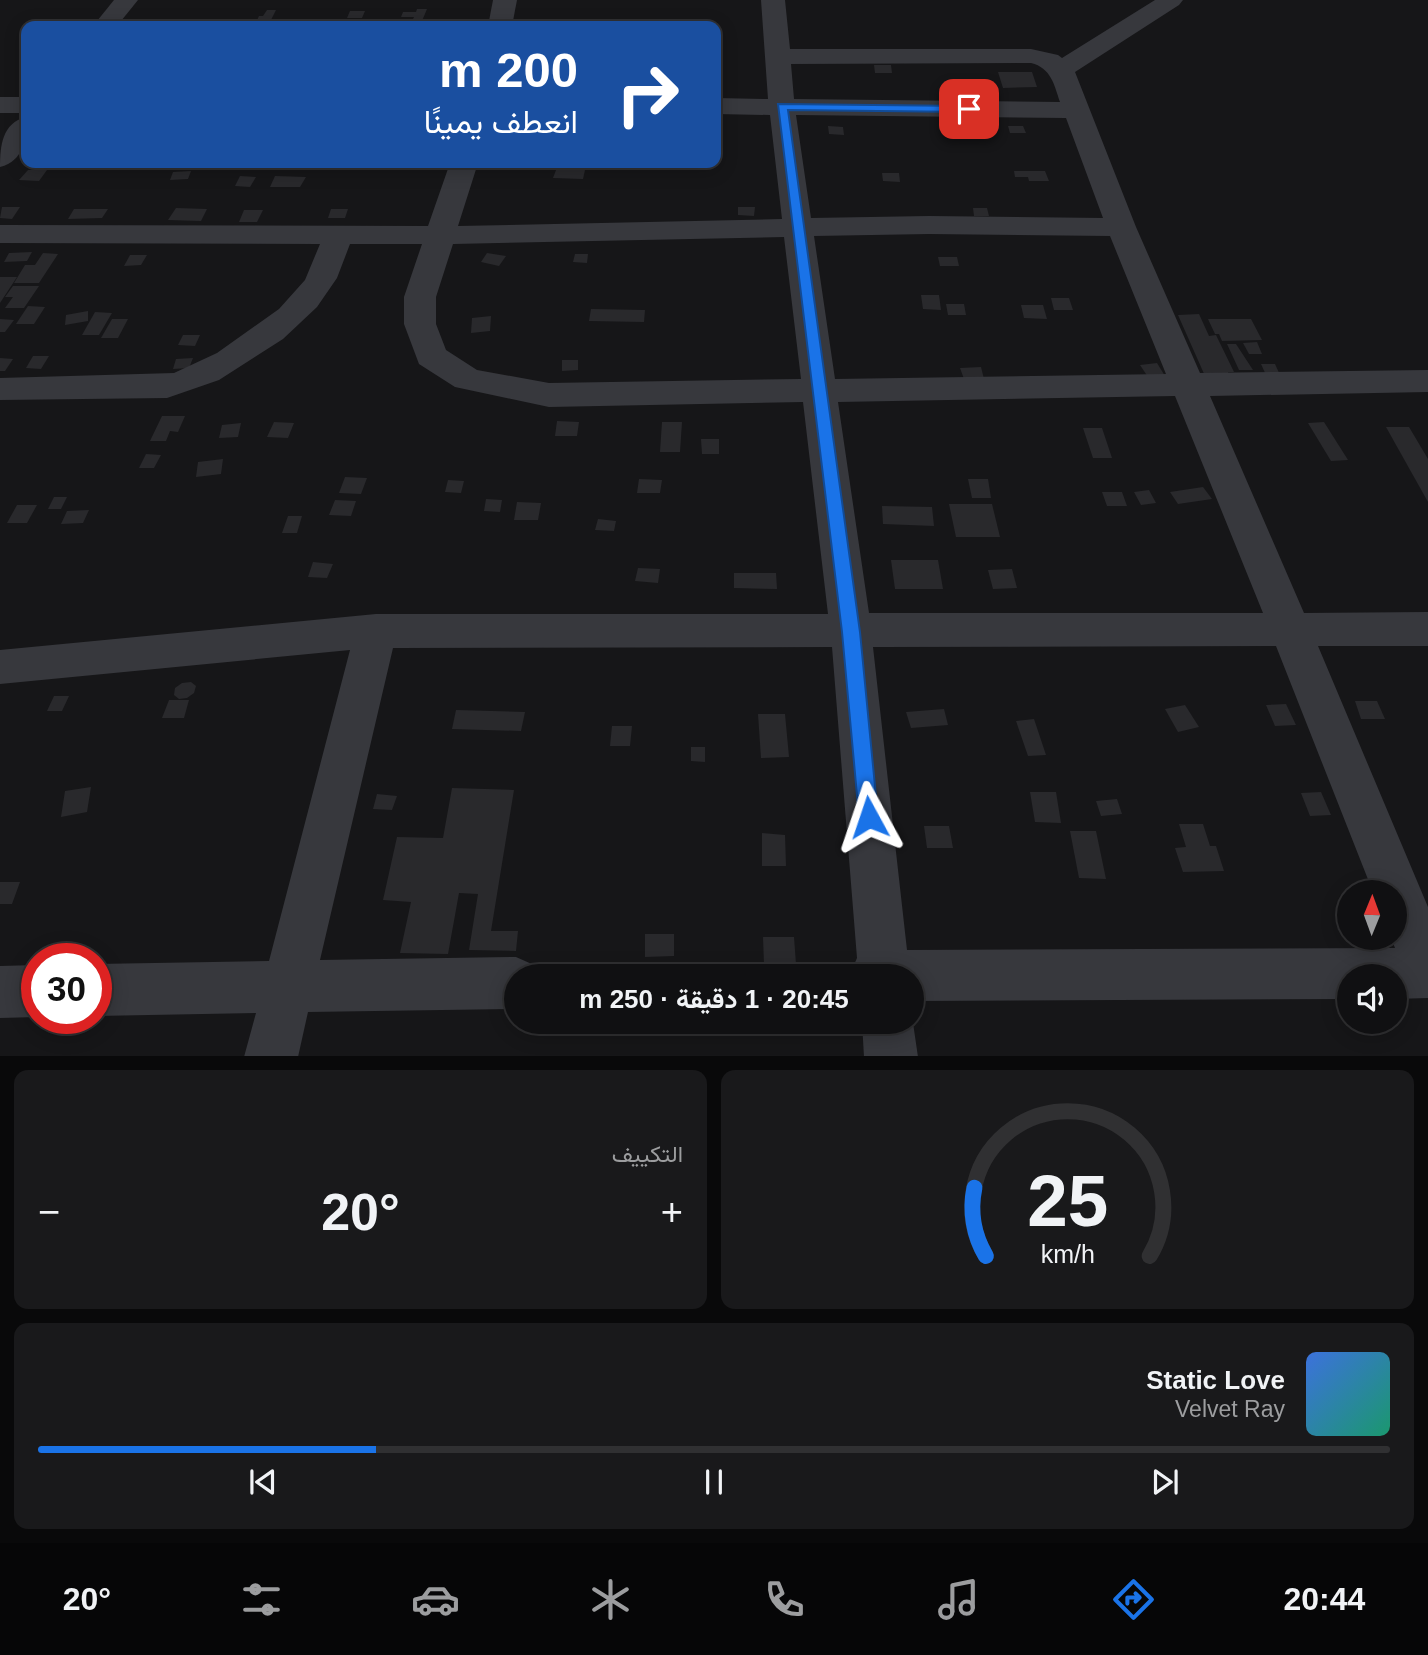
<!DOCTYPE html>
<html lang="ar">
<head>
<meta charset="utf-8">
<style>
	body { margin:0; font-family:Helvetica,Vazirmatn,sans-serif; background:#19191b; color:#f1f3f6; direction:rtl; height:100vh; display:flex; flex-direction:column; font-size:26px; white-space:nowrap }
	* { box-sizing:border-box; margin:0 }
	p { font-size:23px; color:#9c9d9f }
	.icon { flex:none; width:38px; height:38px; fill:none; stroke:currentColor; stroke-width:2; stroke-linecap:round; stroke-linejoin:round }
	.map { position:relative; height:1056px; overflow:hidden; direction:ltr }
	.sheet { display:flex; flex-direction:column; gap:14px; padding:14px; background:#09090a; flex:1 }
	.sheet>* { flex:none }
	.banner { position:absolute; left:21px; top:21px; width:700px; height:147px; border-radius:14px; box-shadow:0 4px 18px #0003,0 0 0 2px #303032; direction:rtl; background:#1a4fa0; color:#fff; overflow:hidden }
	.needle { width:46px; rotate:1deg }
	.tools { position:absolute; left:1337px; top:880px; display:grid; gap:14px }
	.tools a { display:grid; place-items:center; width:70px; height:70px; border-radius:50%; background:#101012; box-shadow:0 4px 18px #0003,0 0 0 2px #303032; font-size:35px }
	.speed { position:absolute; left:21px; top:943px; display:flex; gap:14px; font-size:35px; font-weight:700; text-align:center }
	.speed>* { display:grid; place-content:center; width:91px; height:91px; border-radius:50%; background:#101012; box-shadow:0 4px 18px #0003,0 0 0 2px #303032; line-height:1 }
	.speed .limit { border:10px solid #d22; background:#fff; color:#111 }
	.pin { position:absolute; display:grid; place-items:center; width:60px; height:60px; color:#fff; margin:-30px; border-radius:14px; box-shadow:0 4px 10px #0006 }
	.me { position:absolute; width:77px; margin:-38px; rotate:355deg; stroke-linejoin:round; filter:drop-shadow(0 0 5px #0008) }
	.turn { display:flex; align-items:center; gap:24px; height:147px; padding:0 28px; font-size:32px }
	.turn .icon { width:91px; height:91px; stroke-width:2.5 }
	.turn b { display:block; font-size:49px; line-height:60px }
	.big { font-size:52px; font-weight:700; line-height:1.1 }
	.sheet .card { flex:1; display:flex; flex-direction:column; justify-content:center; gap:10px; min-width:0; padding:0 24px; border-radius:14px; background:#19191b }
	.sheet .dial { align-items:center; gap:0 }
	.dial svg { height:182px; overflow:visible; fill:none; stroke:#303032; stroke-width:7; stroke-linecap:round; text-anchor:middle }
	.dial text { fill:#f1f3f6; stroke:none }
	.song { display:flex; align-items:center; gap:21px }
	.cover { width:84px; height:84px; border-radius:10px; background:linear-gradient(135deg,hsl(220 70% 55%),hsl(160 70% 35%)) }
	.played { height:7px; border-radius:4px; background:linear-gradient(90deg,#1a73e8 25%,#303032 25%) }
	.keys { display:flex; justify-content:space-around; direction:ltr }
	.heat { display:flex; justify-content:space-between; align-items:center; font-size:38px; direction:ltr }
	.sheet .tiles { flex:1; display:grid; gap:14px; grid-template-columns:1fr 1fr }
	.card:last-child { grid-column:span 2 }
	.trip { position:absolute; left:504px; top:964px; width:420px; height:70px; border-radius:35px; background:#101012; box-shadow:0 4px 18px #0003,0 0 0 2px #303032; font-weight:700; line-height:70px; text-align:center; direction:rtl }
	.dock { display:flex; height:112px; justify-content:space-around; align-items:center; background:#060607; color:#9c9d9f }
	.dock .icon { width:49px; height:49px }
	.dock .current { color:#1a73e8 }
	.dock b { font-size:32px; color:#f1f3f6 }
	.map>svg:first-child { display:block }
	.building { fill:#29292c }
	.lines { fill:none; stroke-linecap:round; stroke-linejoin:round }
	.minor { fill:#37383d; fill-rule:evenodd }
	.route { fill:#1a73e8; stroke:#114b97; stroke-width:2 }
</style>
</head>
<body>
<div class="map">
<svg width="1428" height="1057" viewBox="0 0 1428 1057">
	<rect width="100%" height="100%" fill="#161618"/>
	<g class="building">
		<path d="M 417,9 L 427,9 L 422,21 L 412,21 L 414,17 L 401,17 L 403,12 L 416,12 Z"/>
		<path d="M 267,10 L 276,10 L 268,26 L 254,26 L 259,16 L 263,16 Z"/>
		<path d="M 350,11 L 365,11 L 362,18 L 347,18 Z"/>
		<path d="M 874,65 L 891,65 L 892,73 L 875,73 Z"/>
		<path d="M 998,72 L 1032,72 L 1037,87 L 1003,88 Z"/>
		<path d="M 828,126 L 843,127 L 844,135 L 829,134 Z"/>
		<path d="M 1008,126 L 1023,126 L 1026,133 L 1010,133 Z"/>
		<path d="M 28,170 L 47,170 L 39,181 L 19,180 Z"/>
		<path d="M 556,170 L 585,170 L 583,179 L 553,178 Z"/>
		<path d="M 191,171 L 188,179 L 170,180 L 173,172 Z"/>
		<path d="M 1014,171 L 1045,171 L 1049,181 L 1029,181 L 1028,177 L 1015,177 Z"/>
		<path d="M 882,173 L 899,173 L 900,182 L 883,181 Z"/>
		<path d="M 240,176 L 256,177 L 250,187 L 235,186 Z"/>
		<path d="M 275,176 L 306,177 L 300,187 L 270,187 Z"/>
		<path d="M 2,207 L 20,207 L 12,219 L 0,218 Z"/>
		<path d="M 738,207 L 755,207 L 754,216 L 738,215 Z"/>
		<path d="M 176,208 L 207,209 L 201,221 L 168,220 Z"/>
		<path d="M 973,208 L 987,208 L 989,216 L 974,216 Z"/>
		<path d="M 74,209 L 108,209 L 102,218 L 68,219 Z"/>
		<path d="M 331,209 L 348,209 L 345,218 L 328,218 Z"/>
		<path d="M 244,210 L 263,210 L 257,222 L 239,222 Z"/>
		<path d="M 32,252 L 27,261 L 4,262 L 9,253 Z"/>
		<path d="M 43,253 L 58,254 L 39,283 L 14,283 L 25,265 L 35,265 Z"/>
		<path d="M 487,253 L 506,256 L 499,266 L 481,262 Z"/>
		<path d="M 575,254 L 588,254 L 587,263 L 573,262 Z"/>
		<path d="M 130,255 L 147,255 L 141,265 L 124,266 Z"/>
		<path d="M 938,257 L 957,257 L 959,266 L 940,266 Z"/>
		<path d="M 0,277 L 17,277 L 0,303 Z"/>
		<path d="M 13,286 L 39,286 L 24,308 L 5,308 L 13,297 L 5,297 Z"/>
		<path d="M 921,295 L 939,295 L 941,310 L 923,309 Z"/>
		<path d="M 1051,298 L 1069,298 L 1073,310 L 1054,310 Z"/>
		<path d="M 946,304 L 964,304 L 966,315 L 948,315 Z"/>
		<path d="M 1021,305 L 1043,305 L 1047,319 L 1024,318 Z"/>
		<path d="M 28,306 L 45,307 L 34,324 L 16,324 Z"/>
		<path d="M 591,309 L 645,310 L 644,322 L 589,321 Z"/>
		<path d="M 88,311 L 88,321 L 65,325 L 66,315 Z"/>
		<path d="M 95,312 L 112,313 L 99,335 L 82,335 Z"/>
		<path d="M 1199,314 L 1209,336 L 1216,335 L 1234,372 L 1228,372 L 1229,376 L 1205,376 L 1178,315 Z"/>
		<path d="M 491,316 L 490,331 L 471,333 L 472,318 Z"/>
		<path d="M 0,319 L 14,320 L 5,332 L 0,332 Z"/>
		<path d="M 112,319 L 128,319 L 118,338 L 101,338 Z"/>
		<path d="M 1208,319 L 1251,319 L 1262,340 L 1222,341 L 1219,334 L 1215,334 Z"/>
		<path d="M 183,335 L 200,335 L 195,346 L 178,345 Z"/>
		<path d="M 1257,342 L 1262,354 L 1249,354 L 1243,343 Z"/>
		<path d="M 1227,344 L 1236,344 L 1253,370 L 1239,370 Z"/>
		<path d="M 33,356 L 49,356 L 41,369 L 26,368 Z"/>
		<path d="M 0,358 L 13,359 L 5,371 L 0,371 Z"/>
		<path d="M 193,358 L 189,368 L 173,369 L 176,359 Z"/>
		<path d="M 562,360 L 578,360 L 578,370 L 562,371 Z"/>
		<path d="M 1157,363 L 1165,376 L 1148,377 L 1140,365 Z"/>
		<path d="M 1261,364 L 1275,364 L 1280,375 L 1266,375 Z"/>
		<path d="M 981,367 L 984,379 L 964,379 L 960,368 Z"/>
		<path d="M 162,416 L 185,416 L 178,432 L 170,431 L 166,441 L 150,441 Z"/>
		<path d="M 557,421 L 579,422 L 577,436 L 555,436 Z"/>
		<path d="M 274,422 L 294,423 L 288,438 L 267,437 Z"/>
		<path d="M 662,422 L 682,422 L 680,452 L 660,452 Z"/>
		<path d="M 1324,422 L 1348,460 L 1331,461 L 1308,423 Z"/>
		<path d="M 241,423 L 238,437 L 219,438 L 222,425 Z"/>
		<path d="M 1386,427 L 1409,427 L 1428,459 L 1428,502 Z"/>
		<path d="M 1083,428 L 1102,428 L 1112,458 L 1093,458 Z"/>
		<path d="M 701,439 L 719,439 L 719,454 L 702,454 Z"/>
		<path d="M 146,454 L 161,455 L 154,468 L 139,468 Z"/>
		<path d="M 223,459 L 221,474 L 196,477 L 198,462 Z"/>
		<path d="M 345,477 L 367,478 L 361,494 L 339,493 Z"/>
		<path d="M 639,479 L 662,480 L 660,493 L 637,493 Z"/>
		<path d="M 968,479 L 988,479 L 991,498 L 972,498 Z"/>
		<path d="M 448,480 L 464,481 L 461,493 L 445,492 Z"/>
		<path d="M 1203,487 L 1212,499 L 1178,504 L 1170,492 Z"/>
		<path d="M 1149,490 L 1156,503 L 1141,505 L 1134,492 Z"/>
		<path d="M 1102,492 L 1122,492 L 1127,506 L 1107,506 Z"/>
		<path d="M 54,497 L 67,497 L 61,509 L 48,509 Z"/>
		<path d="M 486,499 L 502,500 L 500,512 L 484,511 Z"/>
		<path d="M 335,500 L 356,501 L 351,516 L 329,515 Z"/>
		<path d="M 517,502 L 541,503 L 538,520 L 514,520 Z"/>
		<path d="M 949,504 L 992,504 L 1000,537 L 956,537 Z"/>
		<path d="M 17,505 L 37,505 L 27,523 L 7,523 Z"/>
		<path d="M 882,506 L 932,507 L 934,526 L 883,524 Z"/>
		<path d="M 89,510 L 83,523 L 61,524 L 67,511 Z"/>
		<path d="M 288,516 L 302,516 L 297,533 L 282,533 Z"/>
		<path d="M 598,519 L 616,521 L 614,531 L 595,530 Z"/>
		<path d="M 891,560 L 938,560 L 943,589 L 895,589 Z"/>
		<path d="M 313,562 L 333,564 L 327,578 L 308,577 Z"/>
		<path d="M 638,568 L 660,569 L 658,583 L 635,581 Z"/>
		<path d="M 1012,569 L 1017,588 L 993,589 L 988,570 Z"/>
		<path d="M 734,573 L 776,573 L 777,589 L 734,588 Z"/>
		<path d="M 191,682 L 196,686 L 194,693 L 187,698 L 179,699 L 174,695 L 175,688 L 182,683 Z"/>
		<path d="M 54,696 L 69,696 L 62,711 L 47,711 Z"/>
		<path d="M 169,700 L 189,700 L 184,718 L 162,718 Z"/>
		<path d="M 1355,701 L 1377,701 L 1385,719 L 1361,719 Z"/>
		<path d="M 1286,704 L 1296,725 L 1275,726 L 1266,705 Z"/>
		<path d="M 1185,705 L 1199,727 L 1178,732 L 1165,709 Z"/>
		<path d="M 944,709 L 948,725 L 911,728 L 906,712 Z"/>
		<path d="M 456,710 L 525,712 L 521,731 L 452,729 Z"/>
		<path d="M 758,714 L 785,714 L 789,757 L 761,758 Z"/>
		<path d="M 1034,719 L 1046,755 L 1028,756 L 1016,721 Z"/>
		<path d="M 612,726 L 632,726 L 630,746 L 610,746 Z"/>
		<path d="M 691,747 L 705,747 L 705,762 L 691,761 Z"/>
		<path d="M 91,787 L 87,812 L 61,817 L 65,791 Z"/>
		<path d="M 452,788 L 514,790 L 491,931 L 518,931 L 516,951 L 469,950 L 478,894 L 459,893 L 448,954 L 400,953 L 411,902 L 383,900 L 397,837 L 443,838 Z"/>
		<path d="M 1030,792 L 1056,792 L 1061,823 L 1035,822 Z"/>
		<path d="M 1321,792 L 1331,815 L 1310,816 L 1301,793 Z"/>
		<path d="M 377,794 L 397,796 L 392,810 L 373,809 Z"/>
		<path d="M 1117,799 L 1122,814 L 1101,816 L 1096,801 Z"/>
		<path d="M 1179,824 L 1203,824 L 1210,846 L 1216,846 L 1224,871 L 1183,872 L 1175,848 L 1186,847 Z"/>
		<path d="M 924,826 L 949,826 L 953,848 L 927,848 Z"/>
		<path d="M 1070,831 L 1096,831 L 1106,879 L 1079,878 Z"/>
		<path d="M 762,833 L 785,835 L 786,866 L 762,866 Z"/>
		<path d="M 0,882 L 20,882 L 12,904 L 0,904 Z"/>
		<path d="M 645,934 L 674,934 L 674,956 L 645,957 Z"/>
		<path d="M 763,937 L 794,937 L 796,964 L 764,964 Z"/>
	</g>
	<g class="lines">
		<g class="minor">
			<path d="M 114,0 L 138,0 L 117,26 L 93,26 Z"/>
			<path d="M 493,0 L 517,0 L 512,26 L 488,26 Z"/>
			<path d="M 761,0 L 785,0 L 790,49 L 1031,49 L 1058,55 L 1062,58 L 1155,0 L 1183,0 L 1179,5 L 1075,72 L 1136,227 L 1200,373 L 1428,370 L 1428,392 L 1210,396 L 1304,613 L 1428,612 L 1428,646 L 1318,646 L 1428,907 L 1428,998 L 1395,999 L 1395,976 L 1349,976 L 1349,999 L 912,1001 L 912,976 L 849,976 L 857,958 L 832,647 L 393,648 L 320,960 L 516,957 L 534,965 L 539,976 L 516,976 L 516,1009 L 308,1012 L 298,1057 L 244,1057 L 256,1013 L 96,1016 L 96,964 L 269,961 L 350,650 L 0,684 L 0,650 L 376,614 L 828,614 L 803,402 L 549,407 L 455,387 L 419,364 L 404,324 L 404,297 L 422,244 L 350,244 L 337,278 L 317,307 L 283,339 L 219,380 L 167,398 L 0,400 L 0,378 L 174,373 L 217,353 L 279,309 L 305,280 L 320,244 L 0,243 L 0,225 L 428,226 L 450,163 L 478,163 L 458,226 L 782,219 L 770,115 L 716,114 L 716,98 L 768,99 ZM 1031,63 C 1051,68 1054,84 1060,102 L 794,99 L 791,64 ZM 796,115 L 1066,118 L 1103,218 L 929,216 L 811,218 ZM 929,234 L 1110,236 L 1166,374 L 835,379 L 814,236 ZM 784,237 L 801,379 L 549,383 L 477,370 L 446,350 L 436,324 L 436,297 L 453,244 ZM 1175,396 L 1263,613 L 869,613 L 838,402 ZM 1276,646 L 1373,892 L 1395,892 L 1395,938 L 1391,938 L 1395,948 L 907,950 L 873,647 Z"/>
			<rect x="0" y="97" width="26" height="16"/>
			<path d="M 26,117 C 27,138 24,161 0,167 C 0,146 2,123 26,117 Z"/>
			<path d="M 37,965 L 37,1017 L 0,1018 L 0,966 Z"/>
			<path d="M 912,1016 L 918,1057 L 864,1057 L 862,1022 L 912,1022 Z"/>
		</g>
	</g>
	<path class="route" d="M 778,104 L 969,106 L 975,109 L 969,112 L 788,110 L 860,632 L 878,817 L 875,823 L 869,826 L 862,823 L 859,817 L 842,632 Z"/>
</svg>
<div class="tools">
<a><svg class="needle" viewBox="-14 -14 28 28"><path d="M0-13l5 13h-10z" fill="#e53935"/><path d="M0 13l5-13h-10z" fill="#9c9d9f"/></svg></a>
<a><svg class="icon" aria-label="sound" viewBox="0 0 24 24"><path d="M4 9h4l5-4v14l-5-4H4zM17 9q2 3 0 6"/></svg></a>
</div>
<div class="speed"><div class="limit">30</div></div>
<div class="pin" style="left:969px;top:109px;background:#d93025"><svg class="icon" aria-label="arrive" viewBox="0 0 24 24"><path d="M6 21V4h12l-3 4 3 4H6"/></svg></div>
<svg class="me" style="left:869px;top:817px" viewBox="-20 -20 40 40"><path d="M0-17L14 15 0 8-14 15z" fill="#1a73e8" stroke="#fff" stroke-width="4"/></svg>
<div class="trip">20:45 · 1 دقيقة · 250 m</div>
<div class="banner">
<div class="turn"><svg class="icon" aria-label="right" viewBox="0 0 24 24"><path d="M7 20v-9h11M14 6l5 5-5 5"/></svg><div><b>200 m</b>انعطف يمينًا</div></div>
</div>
</div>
<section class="sheet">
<div class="tiles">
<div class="card dial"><svg viewBox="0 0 100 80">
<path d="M14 69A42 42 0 1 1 86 69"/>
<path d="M14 69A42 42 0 0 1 9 39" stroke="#1a73e8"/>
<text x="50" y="56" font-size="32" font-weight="700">25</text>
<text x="50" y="72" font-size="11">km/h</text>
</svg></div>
<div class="card"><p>التكييف</p>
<div class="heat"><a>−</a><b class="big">20°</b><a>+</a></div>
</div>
<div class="card">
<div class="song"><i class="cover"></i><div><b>Static Love</b><p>Velvet Ray</p></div></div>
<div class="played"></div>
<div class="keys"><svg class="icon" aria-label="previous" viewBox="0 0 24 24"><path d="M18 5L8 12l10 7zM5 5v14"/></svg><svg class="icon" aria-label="pause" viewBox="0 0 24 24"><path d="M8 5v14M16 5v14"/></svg><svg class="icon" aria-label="next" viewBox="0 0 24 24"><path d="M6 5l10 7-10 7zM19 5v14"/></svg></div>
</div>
</div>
</section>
<nav class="dock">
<b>20:44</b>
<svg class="icon current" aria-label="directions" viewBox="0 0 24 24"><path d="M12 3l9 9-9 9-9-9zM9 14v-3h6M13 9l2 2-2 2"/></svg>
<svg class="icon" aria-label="music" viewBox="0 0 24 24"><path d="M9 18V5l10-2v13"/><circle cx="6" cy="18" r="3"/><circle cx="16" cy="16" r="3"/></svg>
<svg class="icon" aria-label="phone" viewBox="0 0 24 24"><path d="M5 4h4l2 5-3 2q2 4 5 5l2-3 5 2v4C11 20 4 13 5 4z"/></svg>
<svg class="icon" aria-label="climate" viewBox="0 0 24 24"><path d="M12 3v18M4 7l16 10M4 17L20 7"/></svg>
<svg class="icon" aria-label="car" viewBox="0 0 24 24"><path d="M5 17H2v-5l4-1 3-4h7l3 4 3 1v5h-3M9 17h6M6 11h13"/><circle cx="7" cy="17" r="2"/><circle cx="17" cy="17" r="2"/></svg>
<svg class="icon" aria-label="filters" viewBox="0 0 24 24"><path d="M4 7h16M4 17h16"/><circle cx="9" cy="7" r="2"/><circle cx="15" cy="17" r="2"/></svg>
<b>20°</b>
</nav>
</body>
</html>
